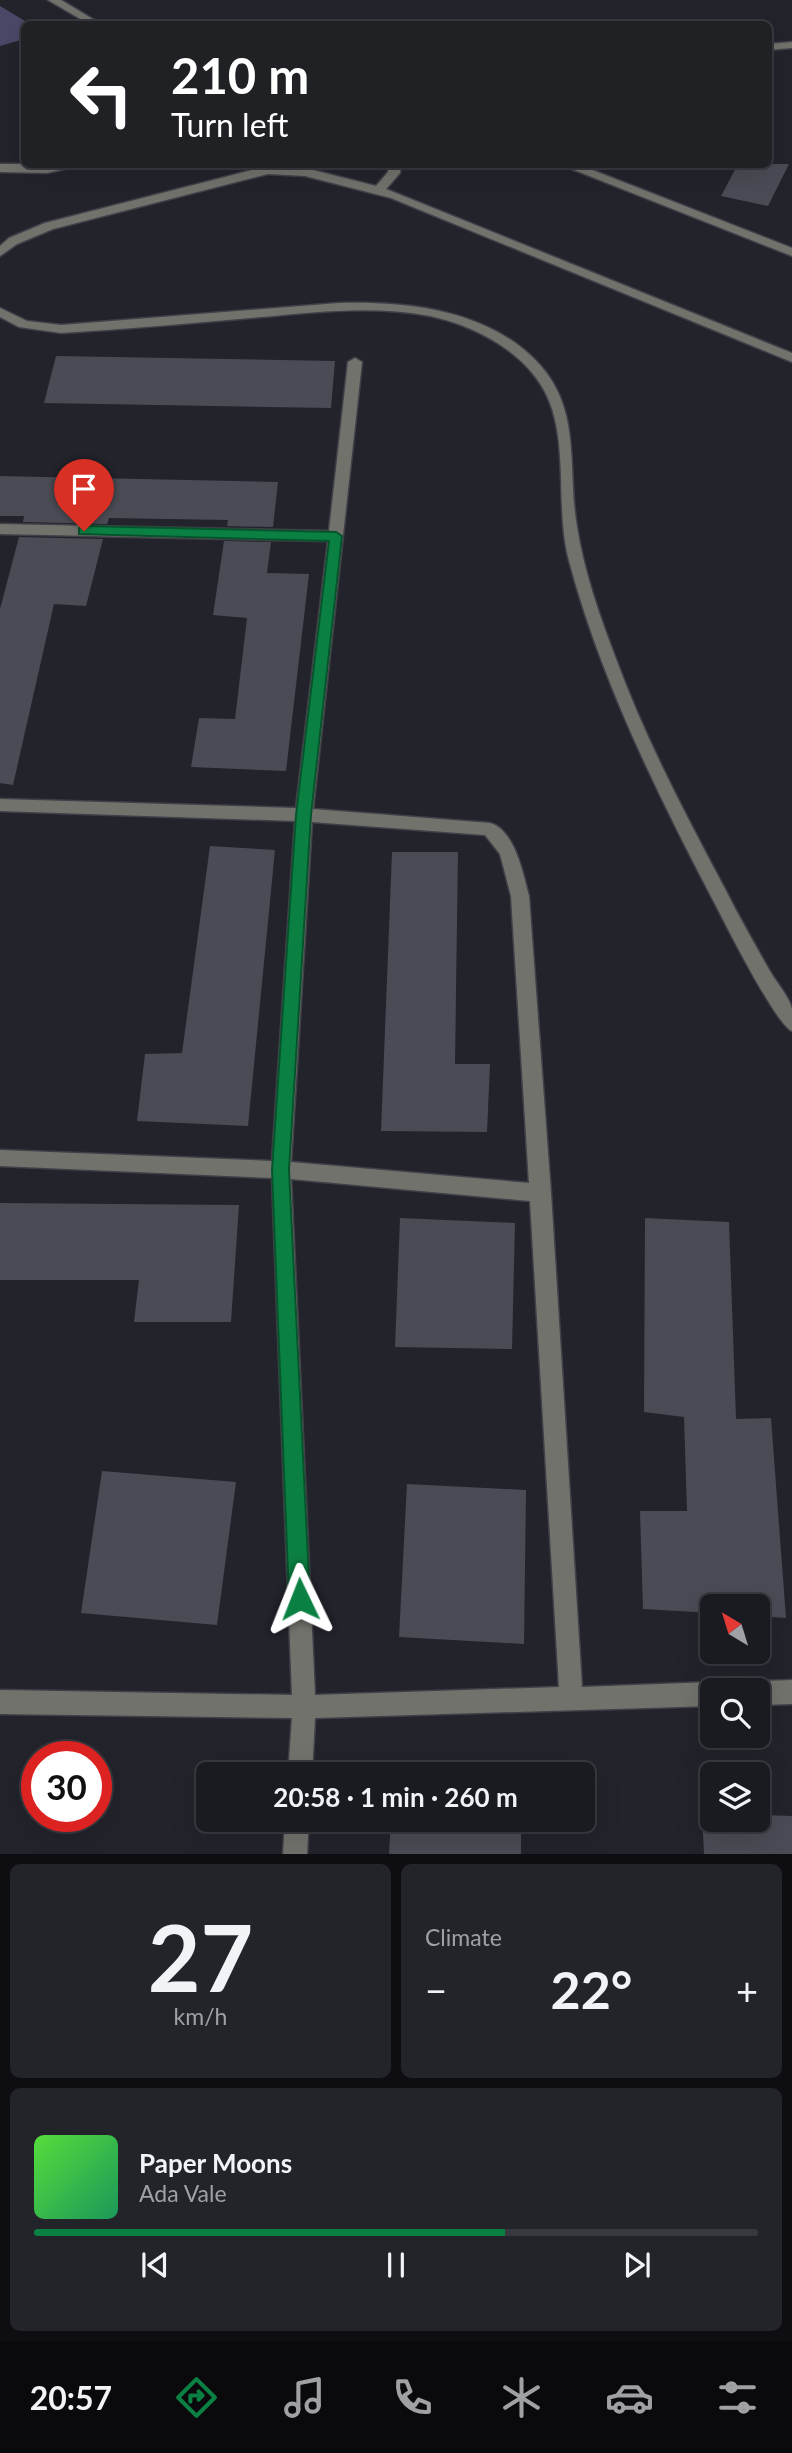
<!DOCTYPE html>
<html lang="en">
<head>
<meta charset="utf-8">
<style>
	body { margin:0; font-family:Lato,sans-serif; background:#23232a; color:#f1f3f6; height:100vh; display:flex; flex-direction:column; font-size:26px; white-space:nowrap }
	* { box-sizing:border-box; margin:0 }
	p { font-size:23px; color:#9fa1a5 }
	.icon { flex:none; width:38px; height:38px; fill:none; stroke:currentColor; stroke-width:2; stroke-linecap:round; stroke-linejoin:round }
	.map { position:relative; height:1854px; overflow:hidden }
	.sheet { display:flex; flex-direction:column; gap:10px; padding:10px; background:#0e0e12; flex:1 }
	.sheet>* { flex:none }
	.top-card { position:absolute; left:21px; top:21px; width:751px; height:147px; border-radius:10px; box-shadow:0 7px 28px #0002,0 0 0 2px #38383f; background:#202124; color:#fff; overflow:hidden }
	.needle { width:46px; rotate:322deg }
	.controls { position:absolute; left:700px; top:1594px; display:grid; gap:14px }
	.controls a { display:grid; place-items:center; width:70px; height:70px; border-radius:10px; background:#1a1a21; box-shadow:0 7px 28px #0002,0 0 0 2px #38383f; font-size:35px }
	.speed { position:absolute; left:21px; top:1741px; display:flex; gap:14px; font-size:35px; font-weight:700; text-align:center }
	.speed>* { display:grid; place-content:center; width:91px; height:91px; border-radius:50%; background:#1a1a21; box-shadow:0 7px 28px #0002,0 0 0 2px #38383f; line-height:1 }
	.speed .limit { border:10px solid #d22; background:#fff; color:#111 }
	.pin { position:absolute; display:grid; place-items:center; width:60px; height:60px; color:#fff; margin:-72px -30px; border-radius:50% 50% 50% 0; rotate:-45deg; box-shadow:0 0 7px #0007 }
	.pin .icon { rotate:45deg }
	.me { position:absolute; width:77px; margin:-38px; rotate:358deg; stroke-linejoin:round; filter:drop-shadow(0 0 5px #0008) }
	.turn { display:flex; align-items:center; gap:24px; height:147px; padding:0 35px; font-size:32px }
	.turn .icon { width:91px; height:91px; stroke-width:2.5 }
	.turn b { display:block; font-size:49px; line-height:60px }
	.big { font-size:52px; font-weight:700; line-height:1.1 }
	.sheet .tile { flex:1; display:flex; flex-direction:column; justify-content:center; gap:10px; min-width:0; padding:0 24px; border-radius:10px; background:#23232a }
	.sheet .dial { align-items:center; gap:0 }
	.dial b { font-size:91px; line-height:1 }
	.song { display:flex; align-items:center; gap:21px }
	.cover { width:84px; height:84px; border-radius:10px; background:linear-gradient(135deg,hsl(110 70% 55%),hsl(150 70% 35%)) }
	.played { height:7px; border-radius:4px; background:linear-gradient(90deg,#0b8043 65%,#38383f 65%) }
	.keys { display:flex; justify-content:space-around; direction:ltr }
	.heat { display:flex; justify-content:space-between; align-items:center; font-size:38px; direction:ltr }
	.sheet .tiles { flex:1; display:grid; gap:10px; grid-template-columns:1fr 1fr }
	.tile:last-child { grid-column:span 2 }
	.trip { position:absolute; left:196px; top:1762px; width:399px; height:70px; border-radius:10px; background:#1a1a21; box-shadow:0 7px 28px #0002,0 0 0 2px #38383f; font-weight:700; line-height:70px; text-align:center }
	.dock { display:flex; height:112px; justify-content:space-around; align-items:center; background:#0a0a0d; color:#9fa1a5 }
	.dock .icon { width:49px; height:49px }
	.dock .selected { color:#0b8043 }
	.dock b { font-size:32px; color:#f1f3f6 }
	.map>svg:first-child { display:block }
	.forest { fill:#4a4867 }
	.building { fill:#4b4b55 }
	.lines { fill:none; stroke-linecap:round; stroke-linejoin:round }
	.minor-casing { stroke:#404049; stroke-width:3 }
	.minor { fill:#72726d; fill-rule:evenodd }
	.route { fill:#0b8043; stroke:#07532c; stroke-width:2 }
</style>
</head>
<body>
<div class="map">
<svg width="792" height="1855" viewBox="0 0 792 1855">
	<rect width="100%" height="100%" fill="#23232c"/>
	<path class="forest" d="M 0,6 L 30,24 L 24,24 L 24,39 L 0,46 Z"/>
	<g class="building">
		<path d="M 738,164 L 789,164 L 768,206 L 721,196 Z"/>
		<path d="M 56,356 L 335,361 L 331,408 L 44,403 Z"/>
		<path d="M 0,476 L 278,482 L 273,527 L 227,526 L 228,520 L 109,518 L 107,524 L 23,522 L 24,516 L 0,516 Z"/>
		<path d="M 19,537 L 103,539 L 86,606 L 54,604 L 13,785 L 0,783 L 0,609 Z"/>
		<path d="M 224,541 L 271,542 L 267,573 L 309,574 L 286,771 L 191,767 L 199,718 L 235,719 L 247,618 L 213,615 Z"/>
		<path d="M 210,846 L 275,850 L 248,1126 L 137,1121 L 145,1054 L 182,1053 Z"/>
		<path d="M 392,852 L 458,852 L 455,1064 L 490,1064 L 487,1132 L 381,1131 Z"/>
		<path d="M 0,1203 L 239,1205 L 231,1322 L 134,1322 L 139,1280 L 0,1280 Z"/>
		<path d="M 400,1218 L 515,1223 L 512,1349 L 395,1347 Z"/>
		<path d="M 645,1218 L 729,1222 L 736,1419 L 771,1418 L 786,1618 L 758,1616 L 758,1606 L 712,1606 L 712,1613 L 643,1609 L 640,1511 L 687,1511 L 684,1417 L 644,1412 Z"/>
		<path d="M 102,1471 L 236,1482 L 217,1625 L 81,1613 Z"/>
		<path d="M 407,1484 L 526,1490 L 524,1644 L 399,1637 Z"/>
		<path d="M 702,1812 L 712,1813 L 712,1820 L 758,1820 L 758,1815 L 792,1816 L 792,1854 L 704,1854 Z"/>
		<path d="M 391,1820 L 521,1822 L 521,1854 L 389,1854 Z"/>
	</g>
	<g class="lines">
		<g class="minor-casing">
			<g id="minor">
				<path d="M 48,0 L 61,0 L 101,24 L 89,24 Z"/>
				<path d="M 792,42 L 792,48 L 768,50 L 768,44 Z"/>
				<path d="M 0,164 L 86,164 L 47,173 L 0,172 Z"/>
				<path d="M 389,164 L 401,164 L 400,173 L 386,189 L 792,353 L 792,362 L 391,198 L 305,176 L 268,174 L 53,229 L 17,244 L 0,256 L 0,246 L 9,238 L 45,223 L 268,166 L 305,168 L 376,186 L 388,172 Z"/>
				<path d="M 559,164 L 577,164 L 792,248 L 792,256 Z"/>
				<path d="M 339,303 C 409,301 490,310 540,365 C 582,412 567,470 577,527 C 584,572 600,617 616,659 C 645,738 685,814 725,889 C 739,917 755,945 771,973 C 777,983 790,998 792,1009 C 792,1016 792,1024 792,1031 C 776,1025 725,923 714,902 C 656,791 600,678 568,557 C 555,504 570,437 544,390 C 522,350 473,325 430,316 C 374,305 316,312 261,317 C 194,323 128,329 61,333 L 19,327 L 0,317 L 0,308 L 27,321 L 61,325 Z"/>
				<path d="M 355,358 L 362,362 L 313,809 L 490,823 C 515,830 523,874 529,896 L 551,1193 L 582,1687 L 712,1682 L 720,1686 L 722,1690 L 712,1690 L 712,1706 L 315,1718 L 312,1774 L 288,1774 L 292,1718 L 0,1714 L 0,1690 L 292,1695 L 272,1178 L 0,1166 L 0,1150 L 272,1161 L 295,821 L 0,811 L 0,799 L 296,808 L 328,541 L 0,534 L 0,524 L 329,531 L 348,362 ZM 312,822 L 485,835 L 500,854 L 511,896 L 529,1183 L 291,1162 ZM 291,1179 L 530,1201 L 559,1687 L 315,1695 Z"/>
				<path d="M 792,1680 L 792,1704 L 758,1705 L 758,1690 L 747,1690 L 750,1685 L 758,1681 Z"/>
				<path d="M 285,1820 L 309,1820 L 307,1855 L 283,1855 Z"/>
			</g>
		</g>
		<use href="#minor" class="minor"/>
	</g>
	<path class="route" d="M 84,526 L 336,532 L 342,536 L 311,815 L 289,1170 L 310,1599 L 307,1607 L 300,1610 L 292,1607 L 289,1599 L 272,1170 L 296,815 L 329,541 L 79,534 L 79,528 Z"/>
</svg>
<div class="controls">
<a><svg class="needle" viewBox="-14 -14 28 28"><path d="M0-13l5 13h-10z" fill="#e53935"/><path d="M0 13l5-13h-10z" fill="#9fa1a5"/></svg></a>
<a><svg class="icon" aria-label="search" viewBox="0 0 24 24"><circle cx="10" cy="10" r="6"/><path d="M15 15l6 6"/></svg></a>
<a><svg class="icon" aria-label="layers" viewBox="0 0 24 24"><path d="M12 4l9 5-9 5-9-5zM3 14l9 5 9-5"/></svg></a>
</div>
<div class="speed"><div class="limit">30</div></div>
<div class="pin" style="left:84px;top:531px;background:#d93025"><svg class="icon" aria-label="arrive" viewBox="0 0 24 24"><path d="M6 21V4h12l-3 4 3 4H6"/></svg></div>
<svg class="me" style="left:300px;top:1599px" viewBox="-20 -20 40 40"><path d="M0-17L14 15 0 8-14 15z" fill="#0b8043" stroke="#fff" stroke-width="4"/></svg>
<div class="trip">20:58 · 1 min · 260 m</div>
<div class="top-card">
<div class="turn"><svg class="icon" aria-label="left" viewBox="0 0 24 24"><path d="M17 20v-9H6M10 6l-5 5 5 5"/></svg><div><b>210 m</b>Turn left</div></div>
</div>
</div>
<section class="sheet">
<div class="tiles">
<div class="tile dial"><b>27</b><p>km/h</p></div>
<div class="tile"><p>Climate</p>
<div class="heat"><a>−</a><b class="big">22°</b><a>+</a></div>
</div>
<div class="tile">
<div class="song"><i class="cover"></i><div><b>Paper Moons</b><p>Ada Vale</p></div></div>
<div class="played"></div>
<div class="keys"><svg class="icon" aria-label="previous" viewBox="0 0 24 24"><path d="M18 5L8 12l10 7zM5 5v14"/></svg><svg class="icon" aria-label="pause" viewBox="0 0 24 24"><path d="M8 5v14M16 5v14"/></svg><svg class="icon" aria-label="next" viewBox="0 0 24 24"><path d="M6 5l10 7-10 7zM19 5v14"/></svg></div>
</div>
</div>
</section>
<nav class="dock">
<b>20:57</b>
<svg class="icon selected" aria-label="directions" viewBox="0 0 24 24"><path d="M12 3l9 9-9 9-9-9zM9 14v-3h6M13 9l2 2-2 2"/></svg>
<svg class="icon" aria-label="music" viewBox="0 0 24 24"><path d="M9 18V5l10-2v13"/><circle cx="6" cy="18" r="3"/><circle cx="16" cy="16" r="3"/></svg>
<svg class="icon" aria-label="phone" viewBox="0 0 24 24"><path d="M5 4h4l2 5-3 2q2 4 5 5l2-3 5 2v4C11 20 4 13 5 4z"/></svg>
<svg class="icon" aria-label="climate" viewBox="0 0 24 24"><path d="M12 3v18M4 7l16 10M4 17L20 7"/></svg>
<svg class="icon" aria-label="car" viewBox="0 0 24 24"><path d="M5 17H2v-5l4-1 3-4h7l3 4 3 1v5h-3M9 17h6M6 11h13"/><circle cx="7" cy="17" r="2"/><circle cx="17" cy="17" r="2"/></svg>
<svg class="icon" aria-label="filters" viewBox="0 0 24 24"><path d="M4 7h16M4 17h16"/><circle cx="9" cy="7" r="2"/><circle cx="15" cy="17" r="2"/></svg>
</nav>
</body>
</html>
